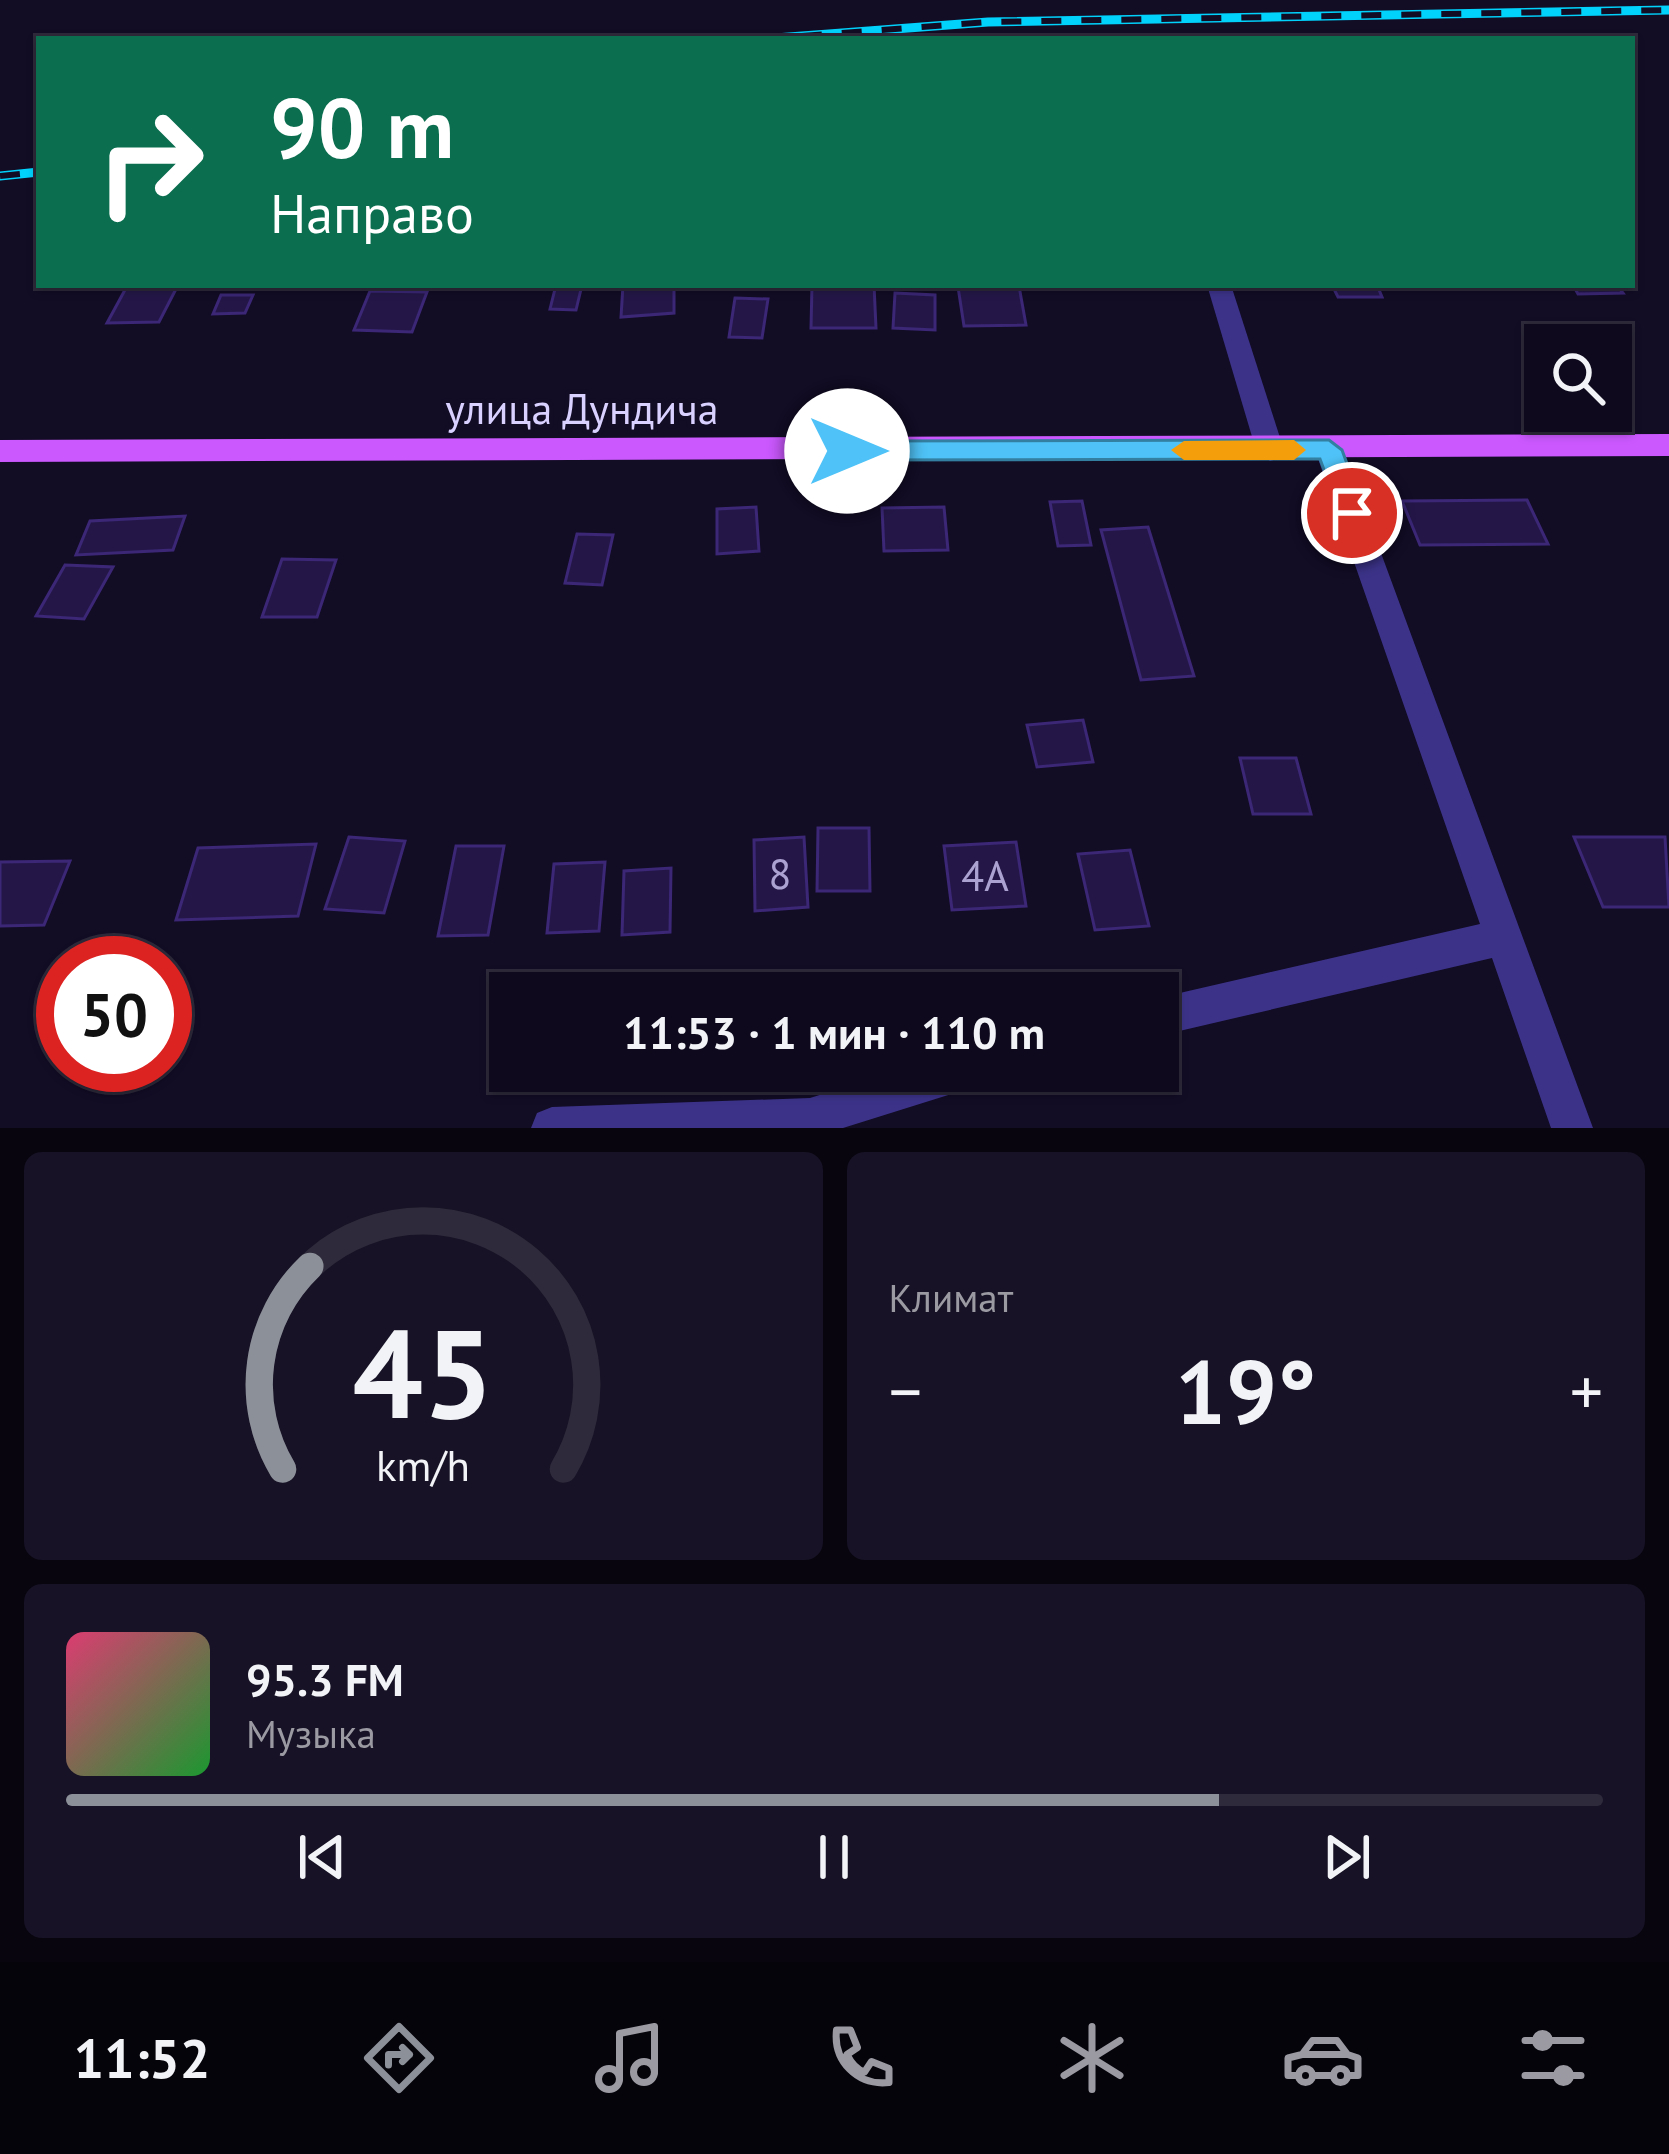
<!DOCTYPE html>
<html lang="ru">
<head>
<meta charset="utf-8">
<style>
	body { margin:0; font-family:"PT Sans",sans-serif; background:#171225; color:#f1f3f6; height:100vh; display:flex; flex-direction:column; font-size:45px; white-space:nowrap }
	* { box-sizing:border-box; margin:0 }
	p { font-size:39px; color:#9b9aa3 }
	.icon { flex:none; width:66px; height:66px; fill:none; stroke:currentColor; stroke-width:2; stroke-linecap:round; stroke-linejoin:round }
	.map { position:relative; height:1128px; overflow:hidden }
	.side { display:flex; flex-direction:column; gap:24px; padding:24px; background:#08050f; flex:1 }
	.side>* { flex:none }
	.guide { position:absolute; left:36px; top:36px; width:1599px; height:252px; border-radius:0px; box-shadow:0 3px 9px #0004,0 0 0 3px #2e2a3b; background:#0b6e4f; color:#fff; overflow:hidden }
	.controls { position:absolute; left:1524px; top:324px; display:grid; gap:24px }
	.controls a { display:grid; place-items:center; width:108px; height:108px; border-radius:0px; background:#0e091c; box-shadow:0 3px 9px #0004,0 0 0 3px #2e2a3b; font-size:60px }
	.speed { position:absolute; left:36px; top:936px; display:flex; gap:24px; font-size:60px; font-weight:700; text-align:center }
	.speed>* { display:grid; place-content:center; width:156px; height:156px; border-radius:50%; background:#0e091c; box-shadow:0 3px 9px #0004,0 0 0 3px #2e2a3b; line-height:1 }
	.speed .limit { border:18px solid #d22; background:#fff; color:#111 }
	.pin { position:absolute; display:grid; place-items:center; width:102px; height:102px; color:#fff; margin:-51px; border:6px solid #fff; border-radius:50%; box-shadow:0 3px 12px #0007 }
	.me { position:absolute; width:132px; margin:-66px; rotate:90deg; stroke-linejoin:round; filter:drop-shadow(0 0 9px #0008) }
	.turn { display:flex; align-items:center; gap:42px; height:252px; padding:0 36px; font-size:54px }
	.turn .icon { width:156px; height:156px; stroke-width:2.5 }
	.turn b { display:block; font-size:84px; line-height:102px }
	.big { font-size:90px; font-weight:700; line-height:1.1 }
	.side .tile { flex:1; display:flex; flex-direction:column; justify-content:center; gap:18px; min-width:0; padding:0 42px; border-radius:18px; background:#171225 }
	.side .dial { align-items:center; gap:0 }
	.dial svg { height:312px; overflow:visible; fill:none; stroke:#2e2a3b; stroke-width:7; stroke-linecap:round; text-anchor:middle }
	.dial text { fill:#f1f3f6; stroke:none }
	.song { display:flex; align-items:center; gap:36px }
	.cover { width:144px; height:144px; border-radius:18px; background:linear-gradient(135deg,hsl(340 70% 55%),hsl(130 70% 35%)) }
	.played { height:12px; border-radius:6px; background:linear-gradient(90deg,#8c9099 75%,#2e2a3b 75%) }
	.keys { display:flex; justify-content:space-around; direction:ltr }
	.heat { display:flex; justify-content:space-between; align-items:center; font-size:66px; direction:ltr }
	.side .tiles { flex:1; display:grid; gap:24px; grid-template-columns:1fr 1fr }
	.tile:last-child { grid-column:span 2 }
	.trip { position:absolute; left:489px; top:972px; width:690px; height:120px; border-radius:0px; background:#0e091c; box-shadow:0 3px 9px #0004,0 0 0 3px #2e2a3b; font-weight:700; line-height:120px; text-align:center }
	.tab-bar { display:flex; height:192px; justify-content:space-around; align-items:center; background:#06040b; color:#9b9aa3 }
	.tab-bar .icon { width:84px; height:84px }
	.tab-bar .on { color:#8c9099 }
	.tab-bar b { font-size:54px; color:#f1f3f6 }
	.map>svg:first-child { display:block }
	.building { fill:#241748; stroke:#3b2776; stroke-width:3 }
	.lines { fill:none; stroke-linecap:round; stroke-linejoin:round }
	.minor { fill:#3c3389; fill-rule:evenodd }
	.major { fill:#cb58ff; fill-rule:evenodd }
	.rail-casing { stroke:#00d2fc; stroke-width:9 }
	.rail { stroke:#120c25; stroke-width:6; stroke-dasharray:20; stroke-linecap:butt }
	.route { fill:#4fc3f7; stroke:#337fa1; stroke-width:3 }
	.slow { fill:#f59e0b }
	.labels { text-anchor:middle; stroke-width:9; stroke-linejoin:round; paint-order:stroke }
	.street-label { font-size:42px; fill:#d9d1ff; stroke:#120c25 }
	.near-number-label { font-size:42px; fill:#aca2d1 }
</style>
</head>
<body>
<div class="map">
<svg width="1669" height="1128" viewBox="0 0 1669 1128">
	<rect width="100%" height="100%" fill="#120c25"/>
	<g class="building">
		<path d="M 556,285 L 582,285 L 576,310 L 550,309 Z"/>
		<path d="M 623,285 L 674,285 L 674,313 L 621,317 Z"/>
		<path d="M 812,285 L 874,285 L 876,328 L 811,328 Z"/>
		<path d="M 1332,285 L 1377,285 L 1382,297 L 1338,297 Z"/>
		<path d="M 1573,285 L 1617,285 L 1623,293 L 1578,294 Z"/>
		<path d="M 1019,286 L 1026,325 L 964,326 L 958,287 Z"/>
		<path d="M 177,287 L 159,322 L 107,323 L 126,288 Z"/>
		<path d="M 370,291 L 427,292 L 412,332 L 354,330 Z"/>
		<path d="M 895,293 L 935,295 L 935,330 L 893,328 Z"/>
		<path d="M 221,295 L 253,295 L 245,313 L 213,314 Z"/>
		<path d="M 735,298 L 768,299 L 762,338 L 729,337 Z"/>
		<path d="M 1527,500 L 1548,544 L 1420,545 L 1402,501 Z"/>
		<path d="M 1082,501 L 1091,545 L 1058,546 L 1050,502 Z"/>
		<path d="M 756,507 L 759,551 L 717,554 L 717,509 Z"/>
		<path d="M 944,507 L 948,550 L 884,551 L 882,508 Z"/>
		<path d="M 185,516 L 173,550 L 76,555 L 90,521 Z"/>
		<path d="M 1148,527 L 1194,676 L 1141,680 L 1101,530 Z"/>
		<path d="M 577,534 L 613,535 L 602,585 L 565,583 Z"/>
		<path d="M 282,559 L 336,560 L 317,617 L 262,617 Z"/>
		<path d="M 65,565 L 113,567 L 84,619 L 36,616 Z"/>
		<path d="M 1083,720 L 1093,762 L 1037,767 L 1027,725 Z"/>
		<path d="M 1240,758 L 1296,758 L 1311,814 L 1253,814 Z"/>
		<path d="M 818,828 L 869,828 L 870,891 L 817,891 Z"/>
		<path d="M 349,837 L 405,841 L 384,913 L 325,909 Z"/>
		<path d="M 804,837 L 808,907 L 755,911 L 754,840 Z"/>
		<path d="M 1574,837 L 1665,837 L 1669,907 L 1603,907 Z"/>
		<path d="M 1016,842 L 1026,906 L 952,910 L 944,846 Z"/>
		<path d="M 316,844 L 298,916 L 176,920 L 198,848 Z"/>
		<path d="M 456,846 L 504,846 L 488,935 L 438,936 Z"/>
		<path d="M 1130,850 L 1149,926 L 1095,930 L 1078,854 Z"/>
		<path d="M 70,861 L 44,925 L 0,926 L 0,862 Z"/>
		<path d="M 605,862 L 599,931 L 547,933 L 554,864 Z"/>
		<path d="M 671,868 L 670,932 L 622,935 L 624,871 Z"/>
	</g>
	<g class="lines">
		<g class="minor">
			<path d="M 1207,285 L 1231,285 L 1284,450 L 1280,458 L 1270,461 L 1256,450 Z"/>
			<path d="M 1329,439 L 1343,450 L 1593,1128 L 1551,1128 L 1492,958 L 1158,1036 L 1158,998 L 1480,924 L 1315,450 Z"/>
			<path d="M 896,1071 L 981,1071 L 975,1085 L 961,1091 L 843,1128 L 531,1128 L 537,1113 L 552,1107 L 810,1098 Z"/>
		</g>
		<path class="major" d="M 1669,434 L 1669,456 L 0,462 L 0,440 Z"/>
		<g class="rail-casing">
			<g id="rail">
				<path d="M 762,39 L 988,22 L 1669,10"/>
				<path d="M 0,176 L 39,172"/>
			</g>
		</g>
		<use href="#rail" class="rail"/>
	</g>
	<path class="route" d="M 1329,440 L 1342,450 L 1365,513 L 1361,521 L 1343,521 L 1320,459 L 847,460 L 834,451 L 847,441 Z"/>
	<path class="slow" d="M 1294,440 L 1306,450 L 1294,460 L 1184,460 L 1171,450 L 1184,441 Z"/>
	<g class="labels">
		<g class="street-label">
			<text x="582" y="424">улица Дундича</text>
		</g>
		<g class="near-number-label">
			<text x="780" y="889">8</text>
			<text x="985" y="891">4А</text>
		</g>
	</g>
</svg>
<div class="controls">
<a><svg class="icon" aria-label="search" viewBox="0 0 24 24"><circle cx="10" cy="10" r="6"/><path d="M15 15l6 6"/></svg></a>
</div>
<div class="speed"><div class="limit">50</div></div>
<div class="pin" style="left:1352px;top:513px;background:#d93025"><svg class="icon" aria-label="arrive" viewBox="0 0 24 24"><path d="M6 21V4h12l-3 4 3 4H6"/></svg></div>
<svg class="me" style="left:847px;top:451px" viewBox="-20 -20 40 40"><circle r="19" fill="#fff"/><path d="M0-13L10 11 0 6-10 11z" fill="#4fc3f7"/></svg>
<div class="trip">11:53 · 1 мин · 110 m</div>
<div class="guide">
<div class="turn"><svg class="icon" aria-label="right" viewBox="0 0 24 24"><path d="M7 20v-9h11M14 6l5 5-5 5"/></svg><div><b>90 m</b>Направо</div></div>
</div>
</div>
<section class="side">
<div class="tiles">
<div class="tile dial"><svg viewBox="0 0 100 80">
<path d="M14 69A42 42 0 1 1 86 69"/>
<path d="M14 69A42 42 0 0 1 21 17" stroke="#8c9099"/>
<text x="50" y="56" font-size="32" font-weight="700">45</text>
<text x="50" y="72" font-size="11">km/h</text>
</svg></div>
<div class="tile"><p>Климат</p>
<div class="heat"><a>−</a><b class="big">19°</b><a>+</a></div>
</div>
<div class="tile">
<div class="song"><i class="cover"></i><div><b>95.3 FM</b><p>Музыка</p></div></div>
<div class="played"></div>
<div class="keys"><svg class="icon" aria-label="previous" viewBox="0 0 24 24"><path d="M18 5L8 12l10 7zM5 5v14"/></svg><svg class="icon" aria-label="pause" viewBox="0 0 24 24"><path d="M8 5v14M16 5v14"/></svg><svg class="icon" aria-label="next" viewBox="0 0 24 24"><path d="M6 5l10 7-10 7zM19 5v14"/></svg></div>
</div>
</div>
</section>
<nav class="tab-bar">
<b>11:52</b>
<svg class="icon on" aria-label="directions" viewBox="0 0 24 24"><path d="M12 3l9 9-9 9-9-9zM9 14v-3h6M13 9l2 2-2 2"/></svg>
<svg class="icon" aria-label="music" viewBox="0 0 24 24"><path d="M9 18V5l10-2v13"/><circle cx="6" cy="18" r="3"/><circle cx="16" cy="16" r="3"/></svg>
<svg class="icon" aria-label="phone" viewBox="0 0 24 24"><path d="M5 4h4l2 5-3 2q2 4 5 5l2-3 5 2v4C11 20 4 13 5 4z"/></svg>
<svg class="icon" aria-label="climate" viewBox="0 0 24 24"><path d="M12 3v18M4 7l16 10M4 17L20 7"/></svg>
<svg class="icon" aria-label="car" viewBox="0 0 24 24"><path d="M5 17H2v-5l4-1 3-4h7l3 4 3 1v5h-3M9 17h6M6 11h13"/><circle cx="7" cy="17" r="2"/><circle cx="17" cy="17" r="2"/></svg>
<svg class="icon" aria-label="filters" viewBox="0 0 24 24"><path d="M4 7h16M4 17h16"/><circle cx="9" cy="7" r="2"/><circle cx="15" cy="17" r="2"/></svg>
</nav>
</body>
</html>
